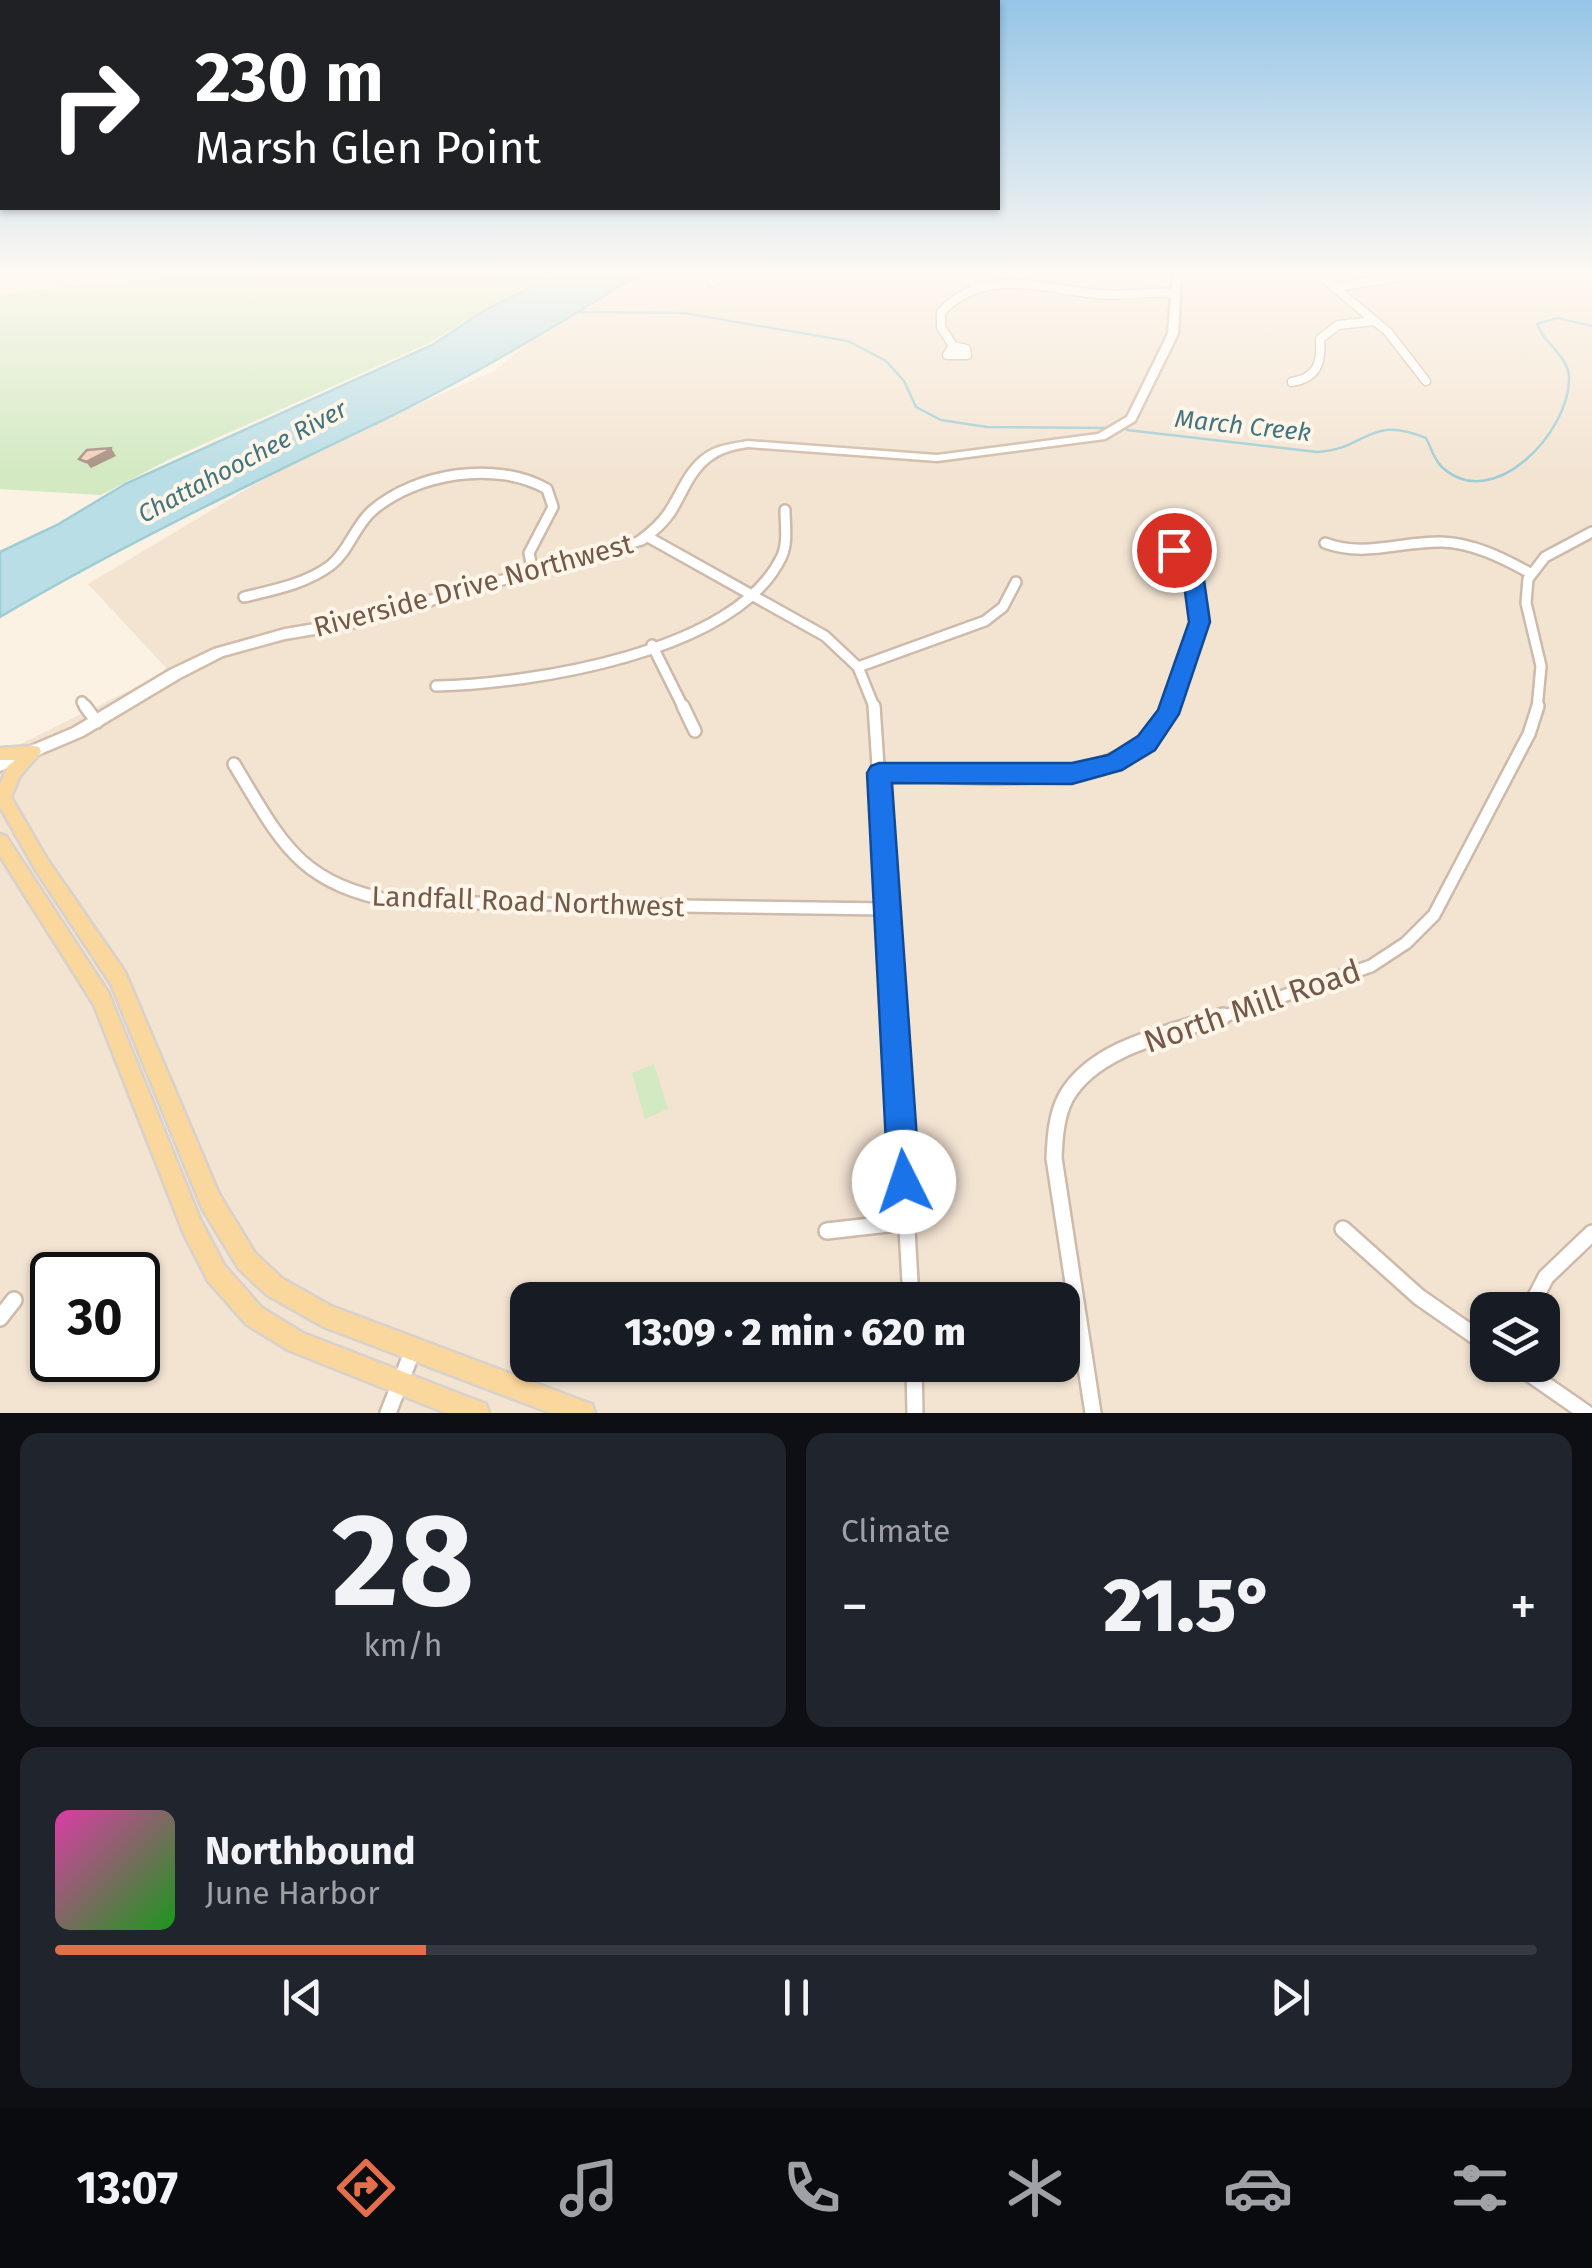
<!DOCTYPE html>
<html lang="en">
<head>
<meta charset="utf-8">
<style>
	body { margin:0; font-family:"Fira Sans",sans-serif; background:#20242c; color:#f1f3f6; height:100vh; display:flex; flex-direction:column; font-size:38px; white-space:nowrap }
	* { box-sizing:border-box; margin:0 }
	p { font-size:32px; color:#9ea1a6 }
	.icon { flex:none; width:55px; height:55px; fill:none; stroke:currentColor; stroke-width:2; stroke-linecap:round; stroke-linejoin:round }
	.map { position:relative; height:1413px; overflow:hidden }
	.side { display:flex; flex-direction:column; gap:20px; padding:20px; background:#0d0f14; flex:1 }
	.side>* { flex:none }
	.banner { position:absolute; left:0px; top:0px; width:1000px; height:210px; box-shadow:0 2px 8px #0004; background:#202124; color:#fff; overflow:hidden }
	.tools { position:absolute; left:1470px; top:1292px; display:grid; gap:20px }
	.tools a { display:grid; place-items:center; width:90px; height:90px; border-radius:20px; background:#171b24; box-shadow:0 2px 8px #0004; font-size:50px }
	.speed { position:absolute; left:30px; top:1252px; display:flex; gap:20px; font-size:50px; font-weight:700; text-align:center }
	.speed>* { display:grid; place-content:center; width:130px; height:130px; border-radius:50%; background:#171b24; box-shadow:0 2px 8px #0004; line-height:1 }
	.speed .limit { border:5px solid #111; border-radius:15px; background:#fff; color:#111 }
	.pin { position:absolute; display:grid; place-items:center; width:85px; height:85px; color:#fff; margin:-42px; border:5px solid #fff; border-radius:50%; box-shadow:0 2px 10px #0007 }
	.me { position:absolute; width:110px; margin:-55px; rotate:356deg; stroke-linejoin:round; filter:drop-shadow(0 0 8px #0008) }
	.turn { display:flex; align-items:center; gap:35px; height:210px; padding:0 30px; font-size:45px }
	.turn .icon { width:130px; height:130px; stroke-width:2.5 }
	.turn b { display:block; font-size:70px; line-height:85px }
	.big { font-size:75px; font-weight:800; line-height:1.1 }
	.side .card { flex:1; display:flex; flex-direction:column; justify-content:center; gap:15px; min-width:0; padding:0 35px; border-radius:20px; background:#20242c }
	.side .dial { align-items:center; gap:0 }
	.dial b { font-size:130px; line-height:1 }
	.song { display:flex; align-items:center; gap:30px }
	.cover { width:120px; height:120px; border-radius:15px; background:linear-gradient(135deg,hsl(320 70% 55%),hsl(120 70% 35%)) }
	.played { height:10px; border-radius:5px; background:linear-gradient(90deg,#e36e4b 25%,#363941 25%) }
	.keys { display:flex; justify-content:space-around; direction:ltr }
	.heat { display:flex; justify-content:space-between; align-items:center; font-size:55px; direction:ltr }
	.side .tiles { flex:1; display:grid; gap:20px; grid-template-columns:1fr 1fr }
	.card:last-child { grid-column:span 2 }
	.trip { position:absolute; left:510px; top:1282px; width:570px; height:100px; border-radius:20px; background:#171b24; box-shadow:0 2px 8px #0004; font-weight:800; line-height:100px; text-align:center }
	.dock { display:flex; height:160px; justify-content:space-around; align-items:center; background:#090b0e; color:#9ea1a6 }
	.dock .icon { width:70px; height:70px }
	.dock .on { color:#e36e4b }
	.dock b { font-size:45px; color:#f1f3f6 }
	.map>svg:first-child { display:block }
	.residential { fill:#f3e4d2; fill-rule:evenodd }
	.green { fill:#d2e9c2 }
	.water { fill:#b9dee5; stroke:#9fcdd6; stroke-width:2.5 }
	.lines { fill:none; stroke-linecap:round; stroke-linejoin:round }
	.stream { stroke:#9fcdd6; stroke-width:2.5 }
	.street-far3-casing { stroke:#cdbaaa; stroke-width:11 }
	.street-far2-casing { stroke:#cdbaaa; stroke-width:14 }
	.street-far1-casing { stroke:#cdbaaa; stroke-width:16 }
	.street-casing { stroke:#cdbaaa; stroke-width:20 }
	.secondary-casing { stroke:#d2bcaa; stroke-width:5 }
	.primary-casing { stroke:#d8d1cc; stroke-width:5 }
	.street-far3 { stroke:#fff; stroke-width:8 }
	.street-far2 { stroke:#fff; stroke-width:9 }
	.street-far1 { stroke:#fff; stroke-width:11 }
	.street { stroke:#fff; stroke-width:15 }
	.secondary { fill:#fff; fill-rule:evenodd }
	.primary { fill:#f9d79d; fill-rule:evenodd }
	.shaded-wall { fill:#a89284 }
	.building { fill:#f0d1bc; stroke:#a89284; stroke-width:2.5 }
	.route { fill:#1a73e8; stroke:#114b97; stroke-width:2.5 }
	.labels { text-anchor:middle; stroke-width:8; stroke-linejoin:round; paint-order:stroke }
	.far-water-label { font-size:25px; font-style:italic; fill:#41757f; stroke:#fff6e9 }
	.street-label { font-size:28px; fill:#73594a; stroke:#fff6e9 }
	.near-street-label { font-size:32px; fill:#73594a; stroke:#fff6e9 }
</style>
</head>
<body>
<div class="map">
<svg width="1592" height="1413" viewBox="0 0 1592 1413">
	<rect width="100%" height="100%" fill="#fcf2e3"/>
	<path class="residential" d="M 637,276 L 1592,276 L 1592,1413 L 0,1413 L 0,754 L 169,671 L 88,584 L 272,474 L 371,425 L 494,371 L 533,339 ZM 52,1275 L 138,1275 L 138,1360 L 52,1360 ZM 528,1300 L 1062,1300 L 1062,1365 L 528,1365 ZM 1488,1310 L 1542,1310 L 1542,1365 L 1488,1365 Z"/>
	<g class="green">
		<path d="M 167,276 L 556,276 L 485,310 L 427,344 L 170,459 L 101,495 L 0,489 L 0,294 Z"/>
		<path d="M 654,1064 L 668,1109 L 645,1119 L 632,1073 Z"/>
	</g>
	<path class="water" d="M 556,276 L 637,276 C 554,327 468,379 379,422 C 252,483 122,545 0,617 L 0,552 L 57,525 L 127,483 L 432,345 L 485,310 Z"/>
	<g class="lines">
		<g class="stream">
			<path d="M 580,312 L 684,313 L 848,341 L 886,361 L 904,381 L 916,407 L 941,420 L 987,427 L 1109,428"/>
			<path d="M 1127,430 L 1317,452 C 1369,449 1367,414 1426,438 C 1431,447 1433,458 1441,466 C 1492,516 1571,431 1569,377 C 1568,355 1544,344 1537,324 L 1557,318 L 1592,326"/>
		</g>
		<g class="street-far3-casing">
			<g id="street-far3">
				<path d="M 965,276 L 977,285"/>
				<path d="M 1321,276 L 1388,332 L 1426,381"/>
				<path d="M 713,282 L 727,276"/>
				<path d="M 1336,287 L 1404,276"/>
				<path d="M 953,346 L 966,349 L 967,355 L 947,355 Z"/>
				<path d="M 953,346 L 941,327 L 941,312 C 985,266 1041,289 1097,294 C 1123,296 1150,292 1176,293"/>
				<path d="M 1292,382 C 1317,378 1322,363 1320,339 L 1338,325 L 1375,321"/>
			</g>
		</g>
		<g class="street-far2-casing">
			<g id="street-far2">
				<path d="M 648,537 L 825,636 L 858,667 L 875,709"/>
				<path d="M 1325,543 C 1365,558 1401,541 1442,542 C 1473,543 1503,558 1530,573"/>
				<path d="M 244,597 C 273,590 306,584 331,565 C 349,551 355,525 373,510 C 417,473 496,460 547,489 L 553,507 L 529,553 L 533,572"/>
				<path d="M 652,645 L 684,709"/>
				<path d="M 858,667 L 985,621 L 1003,607 L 1016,582"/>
				<path d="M 436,686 C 530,684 737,653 782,556 C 788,542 785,525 785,510"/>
				<path d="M 82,702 L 87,709"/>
				<path d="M 1171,709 C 1192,663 1222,588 1174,549"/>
				<path d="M 1537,709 L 1541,666 L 1526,603 L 1528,579 L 1545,557 L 1592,532"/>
			</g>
		</g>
		<g class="street-far1-casing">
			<g id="street-far1">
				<path d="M 85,706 L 97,722"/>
				<path d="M 683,706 L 695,731"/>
				<path d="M 874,706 L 895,1019"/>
				<path d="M 234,764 C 283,845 298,883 397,902 L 885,909"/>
				<path d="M 879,773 C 968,776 1123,801 1172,706"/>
				<path d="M 1216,1019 L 1371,966 L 1406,943 L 1434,915 L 1529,734 L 1538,706"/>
			</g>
		</g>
		<g class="street-casing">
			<g id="street">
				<path d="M 895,1016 L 911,1300"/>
				<path d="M 1343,1229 L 1419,1297 L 1488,1345"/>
				<path d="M 827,1231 L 906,1222"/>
				<path d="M 1529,1310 L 1546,1277 L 1592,1233"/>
				<path d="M 0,1318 L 14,1300"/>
				<path d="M 914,1365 L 915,1413"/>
				<path d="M 1517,1365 L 1586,1413"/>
				<path d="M 388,1413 L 413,1350"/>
				<path d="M 1093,1413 L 1054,1158 C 1055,1137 1056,1116 1066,1097 C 1095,1046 1172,1033 1223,1016"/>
			</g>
		</g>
		<g class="secondary-casing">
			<path id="secondary" d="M 1173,276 L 1181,276 L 1178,333 L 1174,342 L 1135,421 L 1105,439 L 937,461 L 748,447 C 734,449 721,452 710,461 C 692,475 686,497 674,515 C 666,527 656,535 644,544 L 351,628 L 285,639 L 223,656 L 180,678 L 83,736 L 0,771 L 0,759 L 73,728 L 170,670 L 214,649 L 285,629 L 351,618 L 636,538 C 647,530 657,522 665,510 C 677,492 684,470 702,456 C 715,445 732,444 748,441 L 937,455 L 1098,434 L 1127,417 L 1164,342 L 1168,333 Z"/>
		</g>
		<g class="primary-casing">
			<g id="primary">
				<path d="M 33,746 L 39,747 L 41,752 L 20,776 L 11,797 L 47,859 L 125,972 L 219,1194 L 255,1253 L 283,1279 L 331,1306 L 583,1401 L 592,1404 L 595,1413 L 551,1413 L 324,1327 L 267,1295 L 239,1269 L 203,1210 L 111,984 L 35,869 L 0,807 L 0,785 L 7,767 L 15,760 L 0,760 L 0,748 Z"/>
				<path d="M 0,834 L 6,836 L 108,992 L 200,1219 L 224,1265 L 262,1308 L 303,1333 L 486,1404 L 489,1413 L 446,1413 L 288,1350 L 246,1324 L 208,1281 L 184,1234 L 94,1005 L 0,856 Z"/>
			</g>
		</g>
		<use href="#street-far3" class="street-far3"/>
		<use href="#street-far2" class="street-far2"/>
		<use href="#street-far1" class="street-far1"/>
		<use href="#street" class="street"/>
		<use href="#secondary" class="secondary"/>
		<use href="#primary" class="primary"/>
	</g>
	<path class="shaded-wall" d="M 111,448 L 116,456 L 91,468 L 86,462 Z"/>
	<path class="building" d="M 111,448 L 111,449 L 86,462 L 79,459 L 87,450 Z"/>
	<linearGradient id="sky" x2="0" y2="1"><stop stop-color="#95c5e7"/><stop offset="0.58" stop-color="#fef9f2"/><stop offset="1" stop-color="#fef9f2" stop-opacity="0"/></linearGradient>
	<rect width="1592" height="473" fill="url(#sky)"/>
	<path class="route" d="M 1174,543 L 1202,566 L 1210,622 L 1179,714 L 1155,750 L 1122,770 L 1072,784 L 892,783 L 920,1182 L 915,1193 L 904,1198 L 892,1193 L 888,1182 L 867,773 L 871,766 L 879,763 L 1072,763 L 1108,755 L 1138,736 L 1158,710 L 1189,622 L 1182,569 L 1164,550 Z"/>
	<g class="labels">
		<g class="far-water-label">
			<text transform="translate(1243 425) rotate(6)" y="9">March Creek</text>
			<text transform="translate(242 461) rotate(-28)" y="9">Chattahoochee River</text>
		</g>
		<g class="street-label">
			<text transform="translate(473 585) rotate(-15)" y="10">Riverside Drive Northwest</text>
			<text transform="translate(528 901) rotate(2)" y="10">Landfall Road Northwest</text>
		</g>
		<g class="near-street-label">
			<text transform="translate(1252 1006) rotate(-19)" y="11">North Mill Road</text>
		</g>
	</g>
</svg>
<div class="tools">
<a><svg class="icon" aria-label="layers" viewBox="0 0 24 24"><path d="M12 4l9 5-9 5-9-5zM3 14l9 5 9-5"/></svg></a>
</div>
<div class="speed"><div class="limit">30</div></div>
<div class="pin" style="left:1174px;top:550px;background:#d93025"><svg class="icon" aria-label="arrive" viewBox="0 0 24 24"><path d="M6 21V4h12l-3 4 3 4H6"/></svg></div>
<svg class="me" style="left:904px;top:1182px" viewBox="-20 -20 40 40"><circle r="19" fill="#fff"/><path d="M0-13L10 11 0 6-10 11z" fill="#1a73e8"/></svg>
<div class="trip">13:09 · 2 min · 620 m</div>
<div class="banner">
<div class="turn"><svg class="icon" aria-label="right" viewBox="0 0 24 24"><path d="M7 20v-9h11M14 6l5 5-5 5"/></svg><div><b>230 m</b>Marsh Glen Point</div></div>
</div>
</div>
<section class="side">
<div class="tiles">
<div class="card dial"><b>28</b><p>km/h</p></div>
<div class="card"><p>Climate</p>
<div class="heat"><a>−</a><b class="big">21.5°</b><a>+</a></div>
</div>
<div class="card">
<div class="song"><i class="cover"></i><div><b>Northbound</b><p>June Harbor</p></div></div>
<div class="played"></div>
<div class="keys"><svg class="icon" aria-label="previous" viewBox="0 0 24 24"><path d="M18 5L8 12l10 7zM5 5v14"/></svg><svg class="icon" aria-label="pause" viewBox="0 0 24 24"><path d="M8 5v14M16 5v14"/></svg><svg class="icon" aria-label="next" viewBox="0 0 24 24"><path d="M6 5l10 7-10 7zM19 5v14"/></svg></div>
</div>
</div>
</section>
<nav class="dock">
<b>13:07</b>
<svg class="icon on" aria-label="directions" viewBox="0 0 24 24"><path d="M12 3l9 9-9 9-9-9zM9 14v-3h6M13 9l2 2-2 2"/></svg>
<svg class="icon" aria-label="music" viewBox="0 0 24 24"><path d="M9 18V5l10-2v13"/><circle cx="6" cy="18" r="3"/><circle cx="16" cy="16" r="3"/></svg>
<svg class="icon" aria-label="phone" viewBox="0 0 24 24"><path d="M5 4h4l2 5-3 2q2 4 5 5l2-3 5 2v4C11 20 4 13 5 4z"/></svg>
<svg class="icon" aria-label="climate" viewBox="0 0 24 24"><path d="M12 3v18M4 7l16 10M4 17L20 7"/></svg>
<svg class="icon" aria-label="car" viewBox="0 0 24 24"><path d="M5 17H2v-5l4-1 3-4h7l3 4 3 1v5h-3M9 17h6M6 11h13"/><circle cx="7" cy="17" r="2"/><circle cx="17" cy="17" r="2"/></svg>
<svg class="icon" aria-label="filters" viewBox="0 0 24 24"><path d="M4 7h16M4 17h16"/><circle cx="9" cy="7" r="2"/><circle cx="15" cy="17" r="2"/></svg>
</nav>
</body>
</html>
